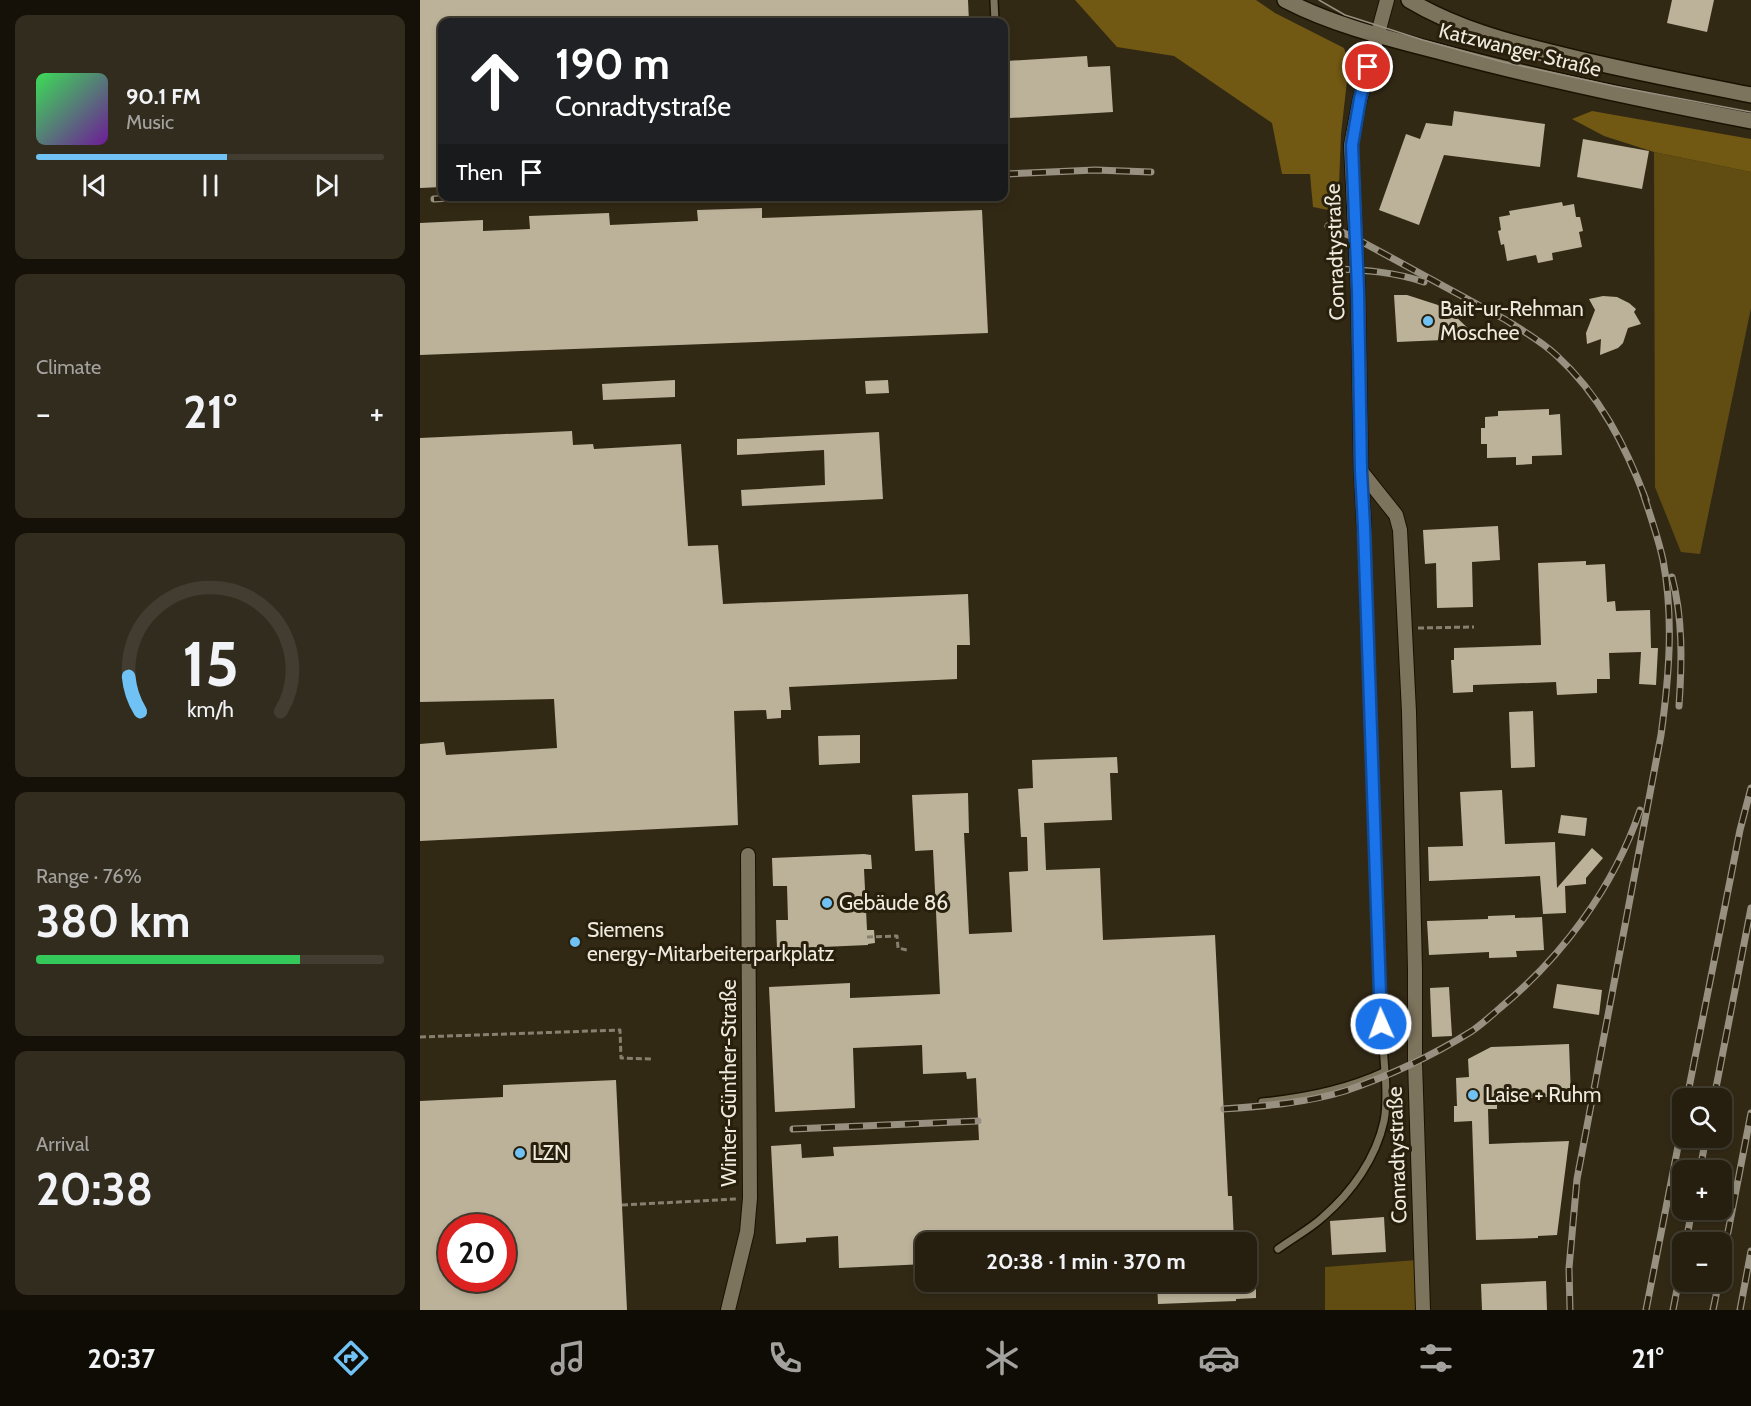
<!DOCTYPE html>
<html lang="en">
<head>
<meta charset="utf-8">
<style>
	body { margin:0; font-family:Cabin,sans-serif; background:#322c1e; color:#f1f3f6; height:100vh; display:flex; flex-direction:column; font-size:22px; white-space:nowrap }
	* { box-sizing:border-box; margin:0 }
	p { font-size:20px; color:#a4a29f }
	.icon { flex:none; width:33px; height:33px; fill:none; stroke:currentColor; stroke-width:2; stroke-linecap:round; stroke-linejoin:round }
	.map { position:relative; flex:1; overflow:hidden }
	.sheet { display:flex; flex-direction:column; gap:15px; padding:15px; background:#151109; width:420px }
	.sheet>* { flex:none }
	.top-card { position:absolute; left:18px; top:18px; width:570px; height:183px; border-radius:12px; box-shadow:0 3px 9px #0003,0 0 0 2px #423d30; background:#202124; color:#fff; overflow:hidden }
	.fabs { position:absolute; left:1252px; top:1088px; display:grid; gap:12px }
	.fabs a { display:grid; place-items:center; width:60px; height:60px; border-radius:12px; background:#261f10; box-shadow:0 3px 9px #0003,0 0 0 2px #423d30; font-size:30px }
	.speed { position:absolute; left:18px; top:1214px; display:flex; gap:12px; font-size:30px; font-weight:700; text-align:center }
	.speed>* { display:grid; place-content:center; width:78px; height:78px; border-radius:50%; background:#261f10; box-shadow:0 3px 9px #0003,0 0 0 2px #423d30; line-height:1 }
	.speed .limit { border:9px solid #d22; background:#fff; color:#111 }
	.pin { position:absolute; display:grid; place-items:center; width:51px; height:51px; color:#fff; margin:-26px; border:3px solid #fff; border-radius:50%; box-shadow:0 2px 6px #0007 }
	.me { position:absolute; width:66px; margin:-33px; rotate:358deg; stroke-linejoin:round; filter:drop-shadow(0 0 4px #0008) }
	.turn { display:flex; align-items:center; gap:21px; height:126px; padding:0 18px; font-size:27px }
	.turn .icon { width:78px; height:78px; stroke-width:2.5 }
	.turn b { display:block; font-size:42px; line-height:51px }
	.then { display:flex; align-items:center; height:57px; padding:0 18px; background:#0003; gap:12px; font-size:22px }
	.big { font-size:45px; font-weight:700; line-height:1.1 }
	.sheet .card { flex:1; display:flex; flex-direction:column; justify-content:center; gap:9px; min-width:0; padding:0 21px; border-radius:12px; background:#322c1e }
	.sheet .dial { align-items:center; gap:0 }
	.dial svg { height:156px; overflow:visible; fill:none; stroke:#423d30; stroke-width:7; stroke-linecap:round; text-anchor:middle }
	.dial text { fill:#f1f3f6; stroke:none }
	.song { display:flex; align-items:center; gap:18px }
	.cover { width:72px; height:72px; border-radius:9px; background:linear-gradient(135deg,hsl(130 70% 55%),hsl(280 70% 35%)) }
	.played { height:6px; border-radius:3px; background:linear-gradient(90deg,#70c2f4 55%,#423d30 55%) }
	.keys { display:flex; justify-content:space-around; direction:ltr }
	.heat { display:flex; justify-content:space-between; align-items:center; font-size:33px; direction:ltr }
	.charge { height:9px; border-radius:4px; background:linear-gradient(90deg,#34c759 76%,#423d30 0) }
	.trip { position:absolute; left:495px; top:1232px; width:342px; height:60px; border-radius:12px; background:#261f10; box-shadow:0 3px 9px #0003,0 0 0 2px #423d30; font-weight:700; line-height:60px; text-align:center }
	.tabs { display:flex; height:96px; justify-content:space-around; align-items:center; background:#0f0c06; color:#a4a29f }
	.tabs .icon { width:42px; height:42px }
	.tabs .current { color:#70c2f4 }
	.tabs b { font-size:27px; color:#f1f3f6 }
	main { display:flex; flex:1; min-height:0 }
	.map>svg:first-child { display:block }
	.green { fill:#614c12 }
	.forest { fill:#715813 }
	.building { fill:#bcb29a; fill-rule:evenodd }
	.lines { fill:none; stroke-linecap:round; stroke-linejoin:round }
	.lane-casing { stroke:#1a1201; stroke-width:10 }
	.street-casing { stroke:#1a1201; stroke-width:16 }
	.secondary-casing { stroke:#1a1201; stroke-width:18 }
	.path { stroke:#87806f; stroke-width:3; stroke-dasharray:6 3; stroke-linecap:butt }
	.lane { stroke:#7d745d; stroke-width:7 }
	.street { stroke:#7d745d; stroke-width:14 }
	.secondary { stroke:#7d745d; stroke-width:15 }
	.tram { stroke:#989181; stroke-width:1.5 }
	.rail-casing { stroke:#989181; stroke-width:7 }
	.rail { stroke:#28200c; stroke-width:4.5; stroke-dasharray:14; stroke-linecap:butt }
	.route-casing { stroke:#114b97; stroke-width:15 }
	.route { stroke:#1a73e8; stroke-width:10 }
	.poi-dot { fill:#70c2f4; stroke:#28200c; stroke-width:2 }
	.labels { text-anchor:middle; stroke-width:6; stroke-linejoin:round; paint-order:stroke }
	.street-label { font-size:21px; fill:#efeade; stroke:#28200c }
	.poi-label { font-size:21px; fill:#efeade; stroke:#28200c; text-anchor:start }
</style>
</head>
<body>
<main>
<section class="sheet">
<div class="card">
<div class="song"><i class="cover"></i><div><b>90.1 FM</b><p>Music</p></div></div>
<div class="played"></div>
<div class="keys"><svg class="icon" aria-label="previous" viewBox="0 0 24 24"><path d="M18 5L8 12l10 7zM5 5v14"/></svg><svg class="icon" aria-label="pause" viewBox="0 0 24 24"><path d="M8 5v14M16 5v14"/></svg><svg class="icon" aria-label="next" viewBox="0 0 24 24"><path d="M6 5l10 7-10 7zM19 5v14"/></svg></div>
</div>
<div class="card"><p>Climate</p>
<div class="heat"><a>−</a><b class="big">21°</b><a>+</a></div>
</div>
<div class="card dial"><svg viewBox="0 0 100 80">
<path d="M14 69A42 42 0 1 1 86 69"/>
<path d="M14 69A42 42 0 0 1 8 51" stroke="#70c2f4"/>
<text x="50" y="56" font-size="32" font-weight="700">15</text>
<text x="50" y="72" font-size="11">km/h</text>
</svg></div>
<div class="card"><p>Range · 76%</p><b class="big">380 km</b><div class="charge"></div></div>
<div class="card"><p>Arrival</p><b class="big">20:38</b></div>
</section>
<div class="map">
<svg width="1331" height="1310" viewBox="0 0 1331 1310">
	<rect width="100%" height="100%" fill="#322915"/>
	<g class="green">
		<path d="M 1234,152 L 1331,172 L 1331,308 L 1280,554 L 1261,552 L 1235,487 Z"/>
		<path d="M 997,1260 L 998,1310 L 905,1310 L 905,1267 Z"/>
	</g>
	<g class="forest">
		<path d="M 655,0 L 836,0 L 855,13 L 924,48 L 929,63 L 921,134 L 918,212 L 893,207 L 890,174 L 862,174 L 852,123 L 754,56 L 697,47 Z"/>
		<path d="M 1172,111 L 1331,139 L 1331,172 L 1234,152 L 1184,136 L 1152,119 Z"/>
	</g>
	<g class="building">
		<path d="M 0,0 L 548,0 L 549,22 L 22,22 L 22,187 L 0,188 Z"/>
		<path d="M 1252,0 L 1294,0 L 1287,32 L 1247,23 Z"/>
		<path d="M 667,56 L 668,67 L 690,66 L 693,112 L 590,118 L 586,61 Z"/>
		<path d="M 1034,111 L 1125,124 L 1120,167 L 1024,155 L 999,225 L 959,210 L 986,134 L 1000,139 L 1006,123 L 1032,126 Z"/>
		<path d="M 1163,139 L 1229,151 L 1222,189 L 1157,177 Z"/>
		<path d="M 1142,202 L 1143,206 L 1154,204 L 1156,217 L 1160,217 L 1163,231 L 1159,232 L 1162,247 L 1132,253 L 1133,260 L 1118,263 L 1116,255 L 1087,261 L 1084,244 L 1081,245 L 1078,231 L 1081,230 L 1079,217 L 1090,215 L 1089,211 Z"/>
		<path d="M 342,208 L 342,218 L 562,210 L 568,333 L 0,355 L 0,223 L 63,220 L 63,231 L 110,229 L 109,216 L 189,213 L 190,225 L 278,221 L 277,210 Z"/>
		<path d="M 974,295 L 987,295 L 1018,305 L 1035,316 L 1052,332 L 1023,333 L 1023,340 L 977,342 Z"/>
		<path d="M 1183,296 L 1197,297 L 1209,303 L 1216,309 L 1214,312 L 1221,324 L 1208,328 L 1203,343 L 1198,348 L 1180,355 L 1181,339 L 1167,344 L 1166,333 L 1175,310 L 1169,299 Z"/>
		<path d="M 255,380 L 255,397 L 183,400 L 182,384 Z"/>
		<path d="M 468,380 L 469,393 L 446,394 L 445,381 Z"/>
		<path d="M 1129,409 L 1129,415 L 1140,414 L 1142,455 L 1112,456 L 1112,464 L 1096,465 L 1096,457 L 1067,458 L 1067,444 L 1061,444 L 1061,428 L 1065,428 L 1065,417 L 1078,416 L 1078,411 Z"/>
		<path d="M 152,431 L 153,445 L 173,444 L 174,449 L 261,444 L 268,546 L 298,545 L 303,604 L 548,594 L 550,645 L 537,645 L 537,679 L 369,687 L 371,710 L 361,710 L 361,718 L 347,719 L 346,710 L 314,711 L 318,825 L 0,841 L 0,744 L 24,742 L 26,755 L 137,748 L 134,699 L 0,702 L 0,438 Z"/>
		<path d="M 459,432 L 463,499 L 322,506 L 321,490 L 405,485 L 404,450 L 317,455 L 317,439 Z"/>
		<path d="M 1078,526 L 1080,560 L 1052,562 L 1053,607 L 1017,608 L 1016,563 L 1005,564 L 1003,530 Z"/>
		<path d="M 1166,561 L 1166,565 L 1185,564 L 1187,602 L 1195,601 L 1196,611 L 1230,610 L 1231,648 L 1238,648 L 1236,685 L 1219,684 L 1221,652 L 1189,653 L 1190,679 L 1177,679 L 1177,693 L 1137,695 L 1136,682 L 1053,685 L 1053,692 L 1033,693 L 1031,660 L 1034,660 L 1034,648 L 1121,645 L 1118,563 Z"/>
		<path d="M 1113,711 L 1115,767 L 1091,768 L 1089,712 Z"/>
		<path d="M 440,735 L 440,763 L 399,765 L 398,736 Z"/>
		<path d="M 697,757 L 698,773 L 690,773 L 692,820 L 624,823 L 626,870 L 680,868 L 683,940 L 795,935 L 808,1196 L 812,1196 L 814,1242 L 506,1242 L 506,1264 L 419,1268 L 418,1236 L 386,1238 L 386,1242 L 356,1244 L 351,1146 L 381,1144 L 382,1158 L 414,1156 L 413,1147 L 559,1140 L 556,1078 L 547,1079 L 546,1072 L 503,1074 L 502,1045 L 433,1048 L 435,1108 L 355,1112 L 349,987 L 430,983 L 430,998 L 520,994 L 513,850 L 495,851 L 492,795 L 548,793 L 549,833 L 544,833 L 549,934 L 592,932 L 589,872 L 608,871 L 607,837 L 601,837 L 598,789 L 613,788 L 612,760 Z"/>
		<path d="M 1082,790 L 1085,844 L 1135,842 L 1137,888 L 1172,848 L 1183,858 L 1166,878 L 1166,884 L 1145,886 L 1146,913 L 1123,914 L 1120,876 L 1009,881 L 1008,847 L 1043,846 L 1040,792 Z"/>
		<path d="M 1141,815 L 1167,818 L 1165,836 L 1138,833 Z"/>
		<path d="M 444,854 L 451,855 L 452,869 L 444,869 L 447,930 L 454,930 L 455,943 L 448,944 L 448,945 L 357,949 L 356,920 L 368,920 L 367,886 L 353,886 L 352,858 Z"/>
		<path d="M 1095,915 L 1095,918 L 1122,917 L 1124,950 L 1096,951 L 1097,957 L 1069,958 L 1069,952 L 1009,955 L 1007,921 L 1068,919 L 1068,916 Z"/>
		<path d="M 1137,984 L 1182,990 L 1179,1015 L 1133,1008 Z"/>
		<path d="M 1029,987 L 1032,1036 L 1012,1037 L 1010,988 Z"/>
		<path d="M 1149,1044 L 1151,1096 L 1077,1099 L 1077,1109 L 1068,1109 L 1069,1144 L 1149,1141 L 1137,1235 L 1118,1236 L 1118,1238 L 1056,1240 L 1052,1121 L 1034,1122 L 1034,1106 L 1037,1106 L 1036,1078 L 1049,1077 L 1048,1059 L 1071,1047 Z"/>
		<path d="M 196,1080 L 207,1310 L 0,1310 L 0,1101 L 83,1097 L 83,1085 ZM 32,1227 L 82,1227 L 82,1278 L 32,1278 Z"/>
		<path d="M 964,1217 L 966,1252 L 912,1255 L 910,1221 Z"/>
		<path d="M 737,1281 L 836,1281 L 836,1298 L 816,1299 L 816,1301 L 738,1304 Z"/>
		<path d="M 1126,1281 L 1127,1310 L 1062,1310 L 1061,1284 Z"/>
	</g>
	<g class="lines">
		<g class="lane-casing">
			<g id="lane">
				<path d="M 574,0 L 575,22"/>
				<path d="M 842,1102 C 884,1098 925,1090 964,1072"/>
				<path d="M 858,1249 C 873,1238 890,1229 903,1217 C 932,1192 956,1158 964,1121 C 969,1096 963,1051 961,1024 L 944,527"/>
			</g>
		</g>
		<g class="street-casing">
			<g id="street">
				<path d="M 941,471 L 976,515 L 980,530 L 989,712 L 995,969 L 995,1062 L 1003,1310"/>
				<path d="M 944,527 L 941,471 L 938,290 L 931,145 L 940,99 L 967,0"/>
				<path d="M 308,1310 L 327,1232 L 330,1198 L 328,855"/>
			</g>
		</g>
		<g class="secondary-casing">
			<g id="secondary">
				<path d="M 865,0 C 915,26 971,39 1025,53 C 1126,80 1228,101 1331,121"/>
				<path d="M 989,0 C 1034,27 1087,42 1139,54 C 1202,70 1267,82 1331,95"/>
			</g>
		</g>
		<g class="path">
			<path d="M 998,628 L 1054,627"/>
			<path d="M 447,937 L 477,936 L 478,948 L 487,950"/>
			<path d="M 0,1037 L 200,1030 L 201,1058 L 232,1059"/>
			<path d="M 202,1205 L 316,1199"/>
		</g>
		<use href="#lane" class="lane"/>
		<use href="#street" class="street"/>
		<use href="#secondary" class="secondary"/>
		<g class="tram">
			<path d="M 899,0 L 925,15 L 1003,40 L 1083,62 L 1194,86 L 1331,112"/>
			<path d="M 1041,42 L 1163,70"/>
		</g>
		<g class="rail-casing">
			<g id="rail">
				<path d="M 584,174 L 675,170 L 731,172"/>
				<path d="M 14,199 L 64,196"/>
				<path d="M 908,226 L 935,238 L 1086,320 C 1103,331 1121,341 1136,355 C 1180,395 1205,445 1226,500"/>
				<path d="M 915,269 C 945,270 975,272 1004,282"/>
				<path d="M 1252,577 C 1263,619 1262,662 1259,706"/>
				<path d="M 1267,1098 L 1320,830 L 1331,788"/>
				<path d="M 1294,1098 L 1331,908"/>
				<path d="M 804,1109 C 844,1106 886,1103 925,1091 C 969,1076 1012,1056 1052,1031 C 1062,1024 1071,1016 1080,1008 C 1142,957 1194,887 1220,810"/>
				<path d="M 373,1129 L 558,1121"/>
				<path d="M 1280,1170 L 1286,1137"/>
				<path d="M 1266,1242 L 1272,1209"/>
				<path d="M 1302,1263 L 1331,1113"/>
				<path d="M 1150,1310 L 1149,1268 L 1157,1179 L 1241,735 C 1249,677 1254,618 1243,560 C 1238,537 1230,515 1223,493"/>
				<path d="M 1226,1310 L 1263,1121"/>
				<path d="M 1253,1310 L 1263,1258"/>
				<path d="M 1293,1310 L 1299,1281"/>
				<path d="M 1320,1310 L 1331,1251"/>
			</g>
		</g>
		<use href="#rail" class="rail"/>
	</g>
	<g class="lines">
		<g class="route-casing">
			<path id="route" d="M 948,67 L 940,99 L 932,145 L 938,290 L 941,471 L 944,527 L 961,1024"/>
		</g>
		<use href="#route" class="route"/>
	</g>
	<g class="poi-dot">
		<circle cx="1008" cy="321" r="6"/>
		<circle cx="407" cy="903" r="6"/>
		<circle cx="155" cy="942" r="6"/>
		<circle cx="1053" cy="1095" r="6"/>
		<circle cx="100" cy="1153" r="6"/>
	</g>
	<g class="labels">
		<g class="street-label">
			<text transform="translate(1100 50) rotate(14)" y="7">Katzwanger Straße</text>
			<text transform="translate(915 252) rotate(-92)" y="7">Conradtystraße</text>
			<text transform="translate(309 1083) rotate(-90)" y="7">Winter-Günther-Straße</text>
			<text transform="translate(977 1155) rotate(-92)" y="7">Conradtystraße</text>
		</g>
		<g class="poi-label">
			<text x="1020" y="316">Bait-ur-Rehman<tspan x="1020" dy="24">Moschee</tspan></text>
			<text x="419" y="910">Gebäude 86</text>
			<text x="167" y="937">Siemens<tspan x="167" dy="24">energy-Mitarbeiterparkplatz</tspan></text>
			<text x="1065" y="1102">Laise + Ruhm</text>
			<text x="112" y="1160">LZN</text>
		</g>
	</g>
</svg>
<div class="fabs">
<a><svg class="icon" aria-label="search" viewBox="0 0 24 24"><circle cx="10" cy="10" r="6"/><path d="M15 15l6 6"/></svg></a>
<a>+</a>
<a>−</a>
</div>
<div class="speed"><div class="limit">20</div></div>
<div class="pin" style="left:948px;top:67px;background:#d93025"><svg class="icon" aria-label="arrive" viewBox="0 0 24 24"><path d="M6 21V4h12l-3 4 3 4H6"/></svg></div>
<svg class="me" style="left:961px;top:1024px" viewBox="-20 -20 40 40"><circle r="17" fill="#1a73e8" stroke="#fff" stroke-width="3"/><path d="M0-11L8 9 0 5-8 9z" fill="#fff"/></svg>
<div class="trip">20:38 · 1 min · 370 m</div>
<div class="top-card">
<div class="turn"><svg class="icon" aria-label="ahead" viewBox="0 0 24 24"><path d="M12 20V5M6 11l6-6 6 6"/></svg><div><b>190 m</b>Conradtystraße</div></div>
<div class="then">Then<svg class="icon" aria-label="arrive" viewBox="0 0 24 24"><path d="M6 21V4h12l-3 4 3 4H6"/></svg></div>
</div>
</div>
</main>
<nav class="tabs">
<b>20:37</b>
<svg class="icon current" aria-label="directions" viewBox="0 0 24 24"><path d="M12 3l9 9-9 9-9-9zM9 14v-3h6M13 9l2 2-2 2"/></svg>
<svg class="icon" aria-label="music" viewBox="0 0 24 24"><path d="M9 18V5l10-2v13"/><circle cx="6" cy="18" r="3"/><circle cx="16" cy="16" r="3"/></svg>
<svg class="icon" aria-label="phone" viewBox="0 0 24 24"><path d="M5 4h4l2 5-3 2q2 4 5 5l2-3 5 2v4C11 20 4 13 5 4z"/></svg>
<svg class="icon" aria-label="climate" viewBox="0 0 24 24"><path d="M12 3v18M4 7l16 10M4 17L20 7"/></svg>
<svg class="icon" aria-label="car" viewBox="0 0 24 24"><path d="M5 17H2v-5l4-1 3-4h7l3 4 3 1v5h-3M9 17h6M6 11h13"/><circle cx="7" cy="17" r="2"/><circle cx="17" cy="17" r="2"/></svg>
<svg class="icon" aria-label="filters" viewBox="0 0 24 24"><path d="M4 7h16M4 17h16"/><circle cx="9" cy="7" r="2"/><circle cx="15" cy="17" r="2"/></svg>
<b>21°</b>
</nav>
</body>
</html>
